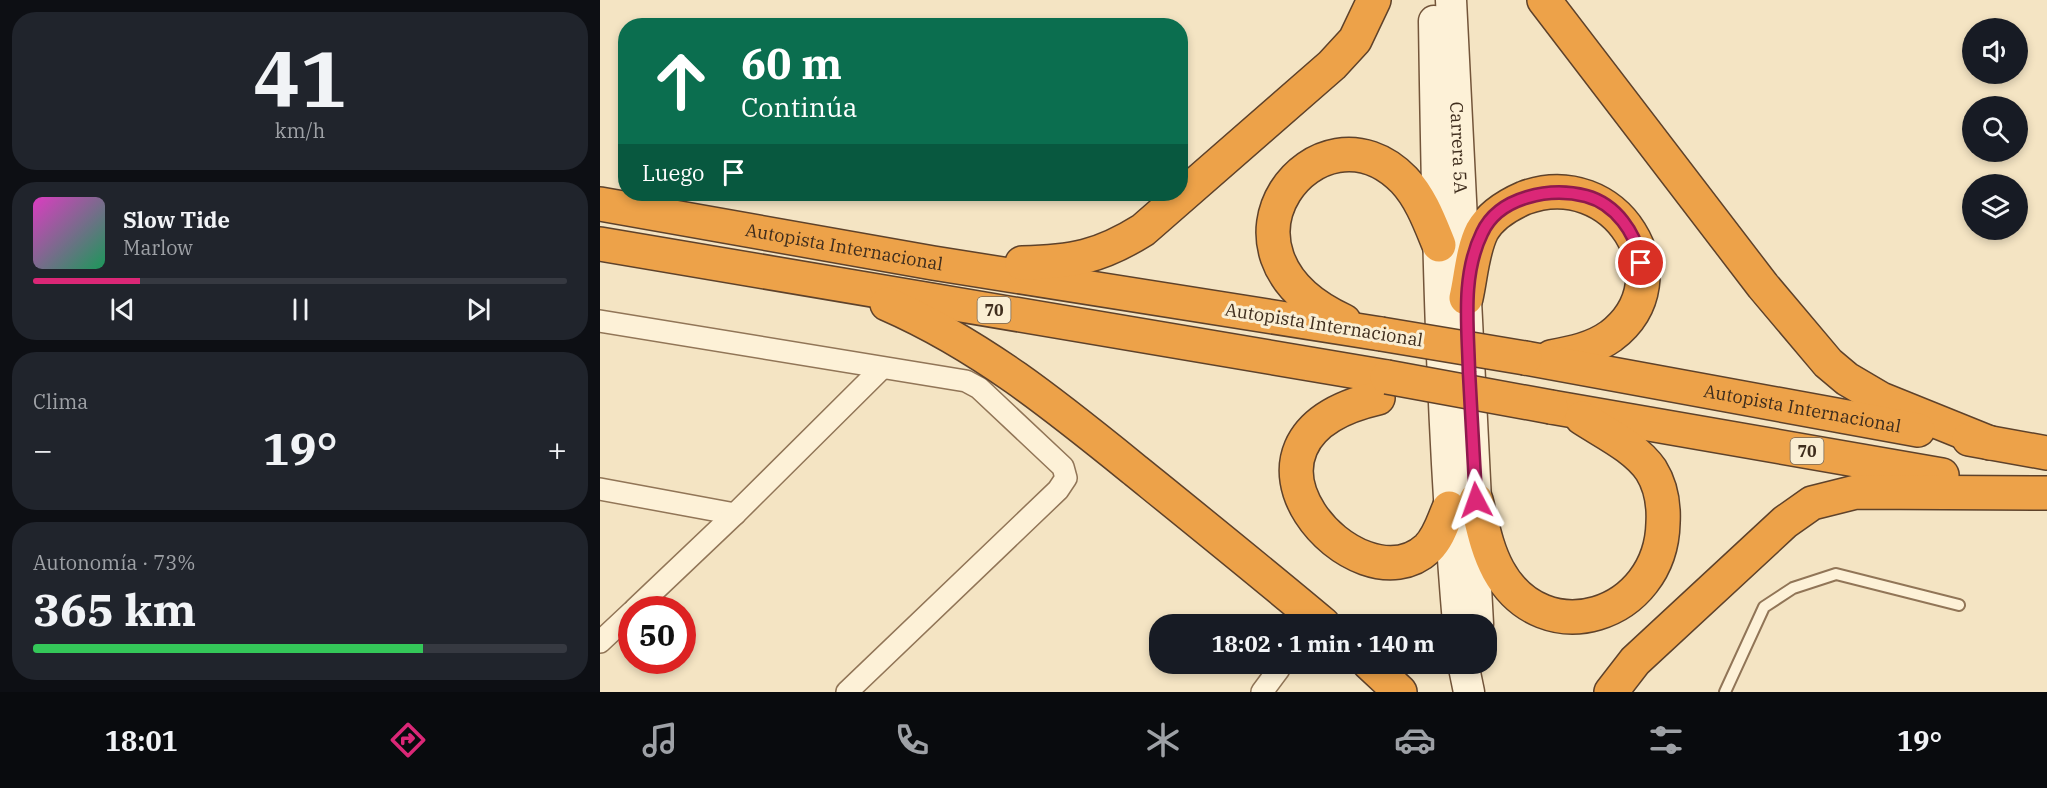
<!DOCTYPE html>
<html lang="es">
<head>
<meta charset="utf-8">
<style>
	body { margin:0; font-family:"IBM Plex Serif",serif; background:#20242c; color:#f1f3f6; height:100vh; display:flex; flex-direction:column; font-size:22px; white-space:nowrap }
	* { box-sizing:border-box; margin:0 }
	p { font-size:20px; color:#9ea1a6 }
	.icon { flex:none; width:33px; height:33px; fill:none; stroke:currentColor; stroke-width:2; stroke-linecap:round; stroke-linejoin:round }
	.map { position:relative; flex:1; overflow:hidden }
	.details { display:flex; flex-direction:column; gap:12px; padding:12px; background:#0d0f14; width:600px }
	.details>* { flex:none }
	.banner { position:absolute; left:18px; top:18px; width:570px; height:183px; border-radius:24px; box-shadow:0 3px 9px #0003; background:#0b6e4f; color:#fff; overflow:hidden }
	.fabs { position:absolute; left:1362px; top:18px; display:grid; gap:12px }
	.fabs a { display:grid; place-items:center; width:66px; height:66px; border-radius:50%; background:#171b24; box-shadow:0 3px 9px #0003; font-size:30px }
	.speed { position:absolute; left:18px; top:596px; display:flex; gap:12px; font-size:30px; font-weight:700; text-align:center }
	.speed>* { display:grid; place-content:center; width:78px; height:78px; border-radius:50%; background:#171b24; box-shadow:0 3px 9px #0003; line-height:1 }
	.speed .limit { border:9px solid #d22; background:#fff; color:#111 }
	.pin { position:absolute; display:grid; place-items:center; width:51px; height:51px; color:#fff; margin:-26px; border:3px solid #fff; border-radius:50%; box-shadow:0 2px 6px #0007 }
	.me { position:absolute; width:66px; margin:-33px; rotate:356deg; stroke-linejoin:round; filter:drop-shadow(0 0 4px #0008) }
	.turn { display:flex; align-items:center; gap:21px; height:126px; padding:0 24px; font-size:27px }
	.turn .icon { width:78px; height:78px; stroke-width:2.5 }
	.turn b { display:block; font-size:42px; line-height:51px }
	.then { display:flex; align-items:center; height:57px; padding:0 24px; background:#0003; gap:12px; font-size:22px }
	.big { font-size:45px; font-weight:700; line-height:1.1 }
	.details .widget { flex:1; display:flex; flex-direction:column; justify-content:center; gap:9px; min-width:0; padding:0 21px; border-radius:24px; background:#20242c }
	.details .dial { align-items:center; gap:0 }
	.dial b { font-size:78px; line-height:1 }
	.song { display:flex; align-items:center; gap:18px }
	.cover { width:72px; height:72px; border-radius:9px; background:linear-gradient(135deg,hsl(310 70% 55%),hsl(150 70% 35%)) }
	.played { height:6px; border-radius:3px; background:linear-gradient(90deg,#db2777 20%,#363941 20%) }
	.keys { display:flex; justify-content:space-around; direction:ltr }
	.heat { display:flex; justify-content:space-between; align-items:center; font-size:33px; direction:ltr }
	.charge { height:9px; border-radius:4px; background:linear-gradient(90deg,#34c759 73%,#363941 0) }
	.trip { position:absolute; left:549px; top:614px; width:348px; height:60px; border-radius:24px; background:#171b24; box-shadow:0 3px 9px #0003; font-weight:700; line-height:60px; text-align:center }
	.menu { display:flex; height:96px; justify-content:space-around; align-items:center; background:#090b0e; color:#9ea1a6 }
	.menu .icon { width:42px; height:42px }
	.menu .active { color:#db2777 }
	.menu b { font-size:27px; color:#f1f3f6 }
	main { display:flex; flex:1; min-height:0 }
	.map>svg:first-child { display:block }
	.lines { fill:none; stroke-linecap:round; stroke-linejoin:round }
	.lane-casing { stroke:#917557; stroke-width:14 }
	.street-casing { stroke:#917557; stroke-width:24 }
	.secondary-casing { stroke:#73553a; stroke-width:33 }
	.highway-casing { stroke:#5e422b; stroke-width:36 }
	.lane { stroke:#fdf1d7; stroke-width:10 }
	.street { stroke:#fdf1d7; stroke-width:21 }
	.secondary { stroke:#fdf1d7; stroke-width:30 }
	.highway { stroke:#eda249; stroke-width:33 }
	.highway-bridge-casing { stroke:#5e422b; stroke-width:36; stroke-linecap:butt }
	.highway-bridge { stroke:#eda249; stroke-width:33 }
	.route-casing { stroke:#8e194d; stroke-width:15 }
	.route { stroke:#db2777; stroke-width:10 }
	.labels { text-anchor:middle; stroke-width:6; stroke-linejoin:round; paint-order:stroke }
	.shield { fill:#faeed3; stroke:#776754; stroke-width:1.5 }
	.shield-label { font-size:16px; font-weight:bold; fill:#3f2d1d }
	.street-label { font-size:18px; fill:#3f2d1d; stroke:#faeed3 }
</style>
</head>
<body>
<main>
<section class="details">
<div class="widget dial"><b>41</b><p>km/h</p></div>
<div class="widget">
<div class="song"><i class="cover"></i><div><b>Slow Tide</b><p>Marlow</p></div></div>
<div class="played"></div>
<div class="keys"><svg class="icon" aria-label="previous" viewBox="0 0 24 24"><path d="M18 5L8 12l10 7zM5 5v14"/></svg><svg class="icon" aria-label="pause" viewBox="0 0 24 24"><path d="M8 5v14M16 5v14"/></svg><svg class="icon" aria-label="next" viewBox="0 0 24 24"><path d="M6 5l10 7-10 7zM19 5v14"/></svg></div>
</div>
<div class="widget"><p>Clima</p>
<div class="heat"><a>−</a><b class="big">19°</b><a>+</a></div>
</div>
<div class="widget"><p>Autonomía · 73%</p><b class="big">365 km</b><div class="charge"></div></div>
</section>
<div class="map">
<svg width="1447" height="692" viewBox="0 0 1447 692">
	<rect width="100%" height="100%" fill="#f4e4c3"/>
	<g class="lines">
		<g class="lane-casing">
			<path id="lane" d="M 1125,692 L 1164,607 L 1193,588 L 1236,574 L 1359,605"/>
		</g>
		<g class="street-casing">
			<g id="street">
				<path d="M 0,321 L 366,381 L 379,388 L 463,467 L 466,478 L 458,490 L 247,692"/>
				<path d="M 0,489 L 135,514"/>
				<path d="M 35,609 L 135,514 L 282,368"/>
				<path d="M 0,642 L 32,612"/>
				<path d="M 662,692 L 679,669"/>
			</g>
		</g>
		<g class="secondary-casing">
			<g id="secondary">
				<path id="s1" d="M 851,0 L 876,500 L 875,569 L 878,624"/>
				<path d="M 834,21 C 837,222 841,423 858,623"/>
				<path d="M 863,663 L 869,692"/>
			</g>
		</g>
		<g class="highway-casing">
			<g id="highway">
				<path d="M 944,0 L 1163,286 L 1228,363 L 1247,379 L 1281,399 L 1390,443"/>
				<path id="s2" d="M 0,204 L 333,263 L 781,334"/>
				<path d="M 0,244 L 787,377"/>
				<path d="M 422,263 C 472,262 500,257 543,230 L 732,65 L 755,40 L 774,0"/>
				<path d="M 866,298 C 871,276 872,251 882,231 C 891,215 908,205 924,198 C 1015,164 1087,278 1011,336 C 993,349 972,353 951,357"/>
				<path d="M 287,304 C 381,345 457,407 536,471 C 599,522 661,572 723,624"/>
				<path d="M 744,321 C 592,251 719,93 804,180 C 821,198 830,223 839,245"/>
				<path id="s3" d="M 925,358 L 1318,430"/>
				<path d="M 778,398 C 600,439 758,614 828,548 C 839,537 843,522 849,508"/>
				<path d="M 951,407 L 1342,475"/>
				<path d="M 1369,439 L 1447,453"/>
				<path d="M 876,500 C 882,523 886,548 898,570 C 944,654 1061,617 1063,523 C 1064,505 1061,486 1051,470 C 1035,447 1005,433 982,418"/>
				<path d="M 769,663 L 800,692"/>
				<path d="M 1011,692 L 1035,661 L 1185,522 L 1212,503 L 1256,492 L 1447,493"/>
			</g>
		</g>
		<use href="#lane" class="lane"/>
		<use href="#street" class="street"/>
		<use href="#secondary" class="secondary"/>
		<use href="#highway" class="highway"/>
		<g class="highway-bridge-casing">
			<g id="highway-bridge">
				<path d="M 781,334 L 925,358"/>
				<path d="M 787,377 L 951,407"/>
			</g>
		</g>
		<use href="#highway-bridge" class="highway-bridge"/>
	</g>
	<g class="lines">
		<g class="route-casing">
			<path id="route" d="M 876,500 C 874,457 871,415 869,372 C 868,326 861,276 882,233 C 899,196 951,187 986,196 C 1016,204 1036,233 1041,263"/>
		</g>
		<use href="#route" class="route"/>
	</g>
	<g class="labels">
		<g class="shield">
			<rect x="377.5" y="297" width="33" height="26" rx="4.5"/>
			<rect x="1190.5" y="438" width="33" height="26" rx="4.5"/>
		</g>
		<g class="shield-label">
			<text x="394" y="316">70</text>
			<text x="1207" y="457">70</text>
		</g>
		<g class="street-label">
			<text dy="6" stroke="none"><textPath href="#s1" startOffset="148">Carrera 5A</textPath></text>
			<text dy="6" stroke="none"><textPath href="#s2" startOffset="248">Autopista Internacional</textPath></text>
			<text transform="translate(724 325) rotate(9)" y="6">Autopista Internacional</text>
			<text dy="6" stroke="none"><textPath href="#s3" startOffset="282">Autopista Internacional</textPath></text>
		</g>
	</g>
</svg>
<div class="fabs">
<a><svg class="icon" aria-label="sound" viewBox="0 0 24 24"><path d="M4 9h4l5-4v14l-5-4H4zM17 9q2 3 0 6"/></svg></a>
<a><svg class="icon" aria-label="search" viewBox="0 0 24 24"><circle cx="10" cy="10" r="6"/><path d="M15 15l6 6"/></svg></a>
<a><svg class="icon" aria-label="layers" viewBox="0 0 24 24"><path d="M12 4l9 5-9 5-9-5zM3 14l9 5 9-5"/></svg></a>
</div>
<div class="speed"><div class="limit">50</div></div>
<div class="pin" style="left:1041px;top:263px;background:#d93025"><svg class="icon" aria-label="arrive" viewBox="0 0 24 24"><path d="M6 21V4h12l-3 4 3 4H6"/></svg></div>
<svg class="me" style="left:876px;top:500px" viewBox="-20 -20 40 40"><path d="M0-17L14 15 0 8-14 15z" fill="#db2777" stroke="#fff" stroke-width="4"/></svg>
<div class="trip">18:02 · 1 min · 140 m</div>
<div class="banner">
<div class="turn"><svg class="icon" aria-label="ahead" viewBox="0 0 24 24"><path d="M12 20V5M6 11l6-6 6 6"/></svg><div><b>60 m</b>Continúa</div></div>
<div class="then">Luego<svg class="icon" aria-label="arrive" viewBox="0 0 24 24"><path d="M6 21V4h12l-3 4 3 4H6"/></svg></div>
</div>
</div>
</main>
<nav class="menu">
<b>18:01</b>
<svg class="icon active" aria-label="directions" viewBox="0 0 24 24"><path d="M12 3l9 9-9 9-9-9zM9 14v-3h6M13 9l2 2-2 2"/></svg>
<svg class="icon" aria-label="music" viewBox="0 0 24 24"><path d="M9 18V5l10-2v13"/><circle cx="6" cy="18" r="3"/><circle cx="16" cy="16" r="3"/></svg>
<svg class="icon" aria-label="phone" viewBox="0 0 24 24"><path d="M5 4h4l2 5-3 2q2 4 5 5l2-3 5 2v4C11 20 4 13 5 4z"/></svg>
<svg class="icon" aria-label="climate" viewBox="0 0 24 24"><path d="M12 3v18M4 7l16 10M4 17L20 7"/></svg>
<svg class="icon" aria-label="car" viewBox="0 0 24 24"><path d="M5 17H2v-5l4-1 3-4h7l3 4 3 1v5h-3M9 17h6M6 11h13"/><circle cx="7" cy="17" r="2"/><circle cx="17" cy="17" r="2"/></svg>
<svg class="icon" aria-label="filters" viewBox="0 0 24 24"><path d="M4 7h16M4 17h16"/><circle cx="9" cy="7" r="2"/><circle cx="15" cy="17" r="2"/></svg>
<b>19°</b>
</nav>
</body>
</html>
